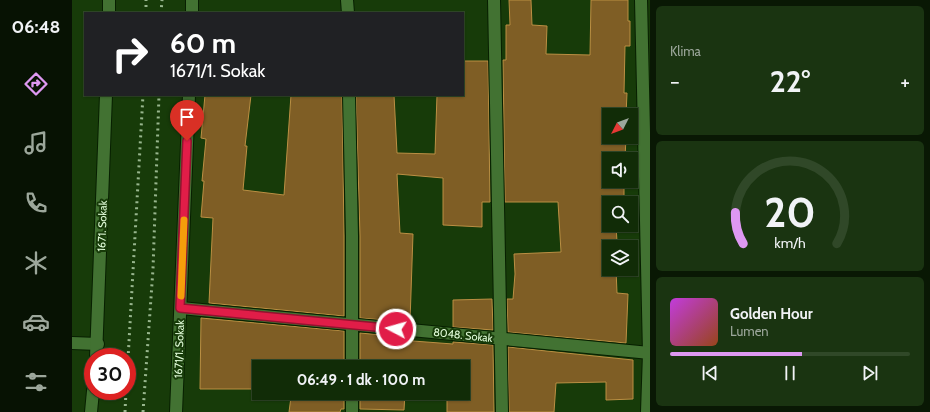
<!DOCTYPE html>
<html lang="tr">
<head>
<meta charset="utf-8">
<style>
	body { margin:0; font-family:Cabin,sans-serif; background:#1a3411; color:#f1f3f6; height:100vh; display:flex; flex-direction:column; font-size:15px; white-space:nowrap }
	* { box-sizing:border-box; margin:0 }
	p { font-size:13px; color:#9ca79b }
	.icon { flex:none; width:22px; height:22px; fill:none; stroke:currentColor; stroke-width:2; stroke-linecap:round; stroke-linejoin:round }
	.map { position:relative; flex:1; overflow:hidden }
	.details { display:flex; flex-direction:column; gap:6px; padding:6px; background:#091804; width:280px }
	.details>* { flex:none }
	.guide { position:absolute; left:12px; top:12px; width:380px; height:84px; border-radius:0px; box-shadow:0 1px 3px #0004,0 0 0 1px #304828; background:#202124; color:#fff; overflow:hidden }
	.needle { width:26px; rotate:228deg }
	.tools { position:absolute; left:530px; top:108px; display:grid; gap:8px }
	.tools a { display:grid; place-items:center; width:36px; height:36px; border-radius:0px; background:#112c07; box-shadow:0 1px 3px #0004,0 0 0 1px #304828; font-size:20px }
	.speed { position:absolute; left:12px; top:348px; display:flex; gap:8px; font-size:20px; font-weight:700; text-align:center }
	.speed>* { display:grid; place-content:center; width:52px; height:52px; border-radius:50%; background:#112c07; box-shadow:0 1px 3px #0004,0 0 0 1px #304828; line-height:1 }
	.speed .limit { border:6px solid #d22; background:#fff; color:#111 }
	.pin { position:absolute; display:grid; place-items:center; width:34px; height:34px; color:#fff; margin:-41px -17px; border-radius:50% 50% 50% 0; rotate:-45deg; box-shadow:0 0 4px #0007 }
	.pin .icon { rotate:45deg }
	.me { position:absolute; width:44px; margin:-22px; rotate:276deg; stroke-linejoin:round; filter:drop-shadow(0 0 3px #0008) }
	.turn { display:flex; align-items:center; gap:14px; height:84px; padding:0 20px; font-size:18px }
	.turn .icon { width:52px; height:52px; stroke-width:2.5 }
	.turn b { display:block; font-size:28px; line-height:34px }
	.big { font-size:30px; font-weight:800; line-height:1.1 }
	.details .widget { flex:1; display:flex; flex-direction:column; justify-content:center; gap:6px; min-width:0; padding:0 14px; border-radius:6px; background:#1a3411 }
	.details .dial { align-items:center; gap:0 }
	.dial svg { height:104px; overflow:visible; fill:none; stroke:#304828; stroke-width:7; stroke-linecap:round; text-anchor:middle }
	.dial text { fill:#f1f3f6; stroke:none }
	.song { display:flex; align-items:center; gap:12px }
	.cover { width:48px; height:48px; border-radius:6px; background:linear-gradient(135deg,hsl(290 70% 55%),hsl(20 70% 35%)) }
	.played { height:4px; border-radius:2px; background:linear-gradient(90deg,#de98f2 55%,#304828 55%) }
	.keys { display:flex; justify-content:space-around; direction:ltr }
	.heat { display:flex; justify-content:space-between; align-items:center; font-size:22px; direction:ltr }
	.trip { position:absolute; left:180px; top:360px; width:218px; height:40px; border-radius:0px; background:#112c07; box-shadow:0 1px 3px #0004,0 0 0 1px #304828; font-weight:800; line-height:40px; text-align:center }
	main { display:flex; flex:1; min-height:0 }
	.tab-bar { display:flex; flex-direction:column; width:72px; justify-content:space-around; align-items:center; background:#071203; color:#9ca79b }
	.tab-bar .icon { width:28px; height:28px }
	.tab-bar .on { color:#de98f2 }
	.tab-bar b { font-size:18px; color:#f1f3f6 }
	.map>svg:first-child { display:block }
	.building { fill:#7f5e25; stroke:#bb8f43 }
	.lines { fill:none; stroke-linecap:round; stroke-linejoin:round }
	.street-casing { stroke:#071f01; stroke-width:14 }
	.street { stroke:#427232; stroke-width:12 }
	.rail { stroke:#98b68e; stroke-width:3; stroke-dasharray:2 4; stroke-linecap:butt }
	.route-casing { stroke:#92132f; stroke-width:10 }
	.route { stroke:#e11d48; stroke-width:7 }
	.slow { stroke:#f59e0b; stroke-width:7 }
	.labels { text-anchor:middle; stroke-width:4; stroke-linejoin:round; paint-order:stroke }
	.street-label { font-size:11px; fill:#e2fdda; stroke:#173b09 }
</style>
</head>
<body>
<main>
<nav class="tab-bar">
<b>06:48</b>
<svg class="icon on" aria-label="directions" viewBox="0 0 24 24"><path d="M12 3l9 9-9 9-9-9zM9 14v-3h6M13 9l2 2-2 2"/></svg>
<svg class="icon" aria-label="music" viewBox="0 0 24 24"><path d="M9 18V5l10-2v13"/><circle cx="6" cy="18" r="3"/><circle cx="16" cy="16" r="3"/></svg>
<svg class="icon" aria-label="phone" viewBox="0 0 24 24"><path d="M5 4h4l2 5-3 2q2 4 5 5l2-3 5 2v4C11 20 4 13 5 4z"/></svg>
<svg class="icon" aria-label="climate" viewBox="0 0 24 24"><path d="M12 3v18M4 7l16 10M4 17L20 7"/></svg>
<svg class="icon" aria-label="car" viewBox="0 0 24 24"><path d="M5 17H2v-5l4-1 3-4h7l3 4 3 1v5h-3M9 17h6M6 11h13"/><circle cx="7" cy="17" r="2"/><circle cx="17" cy="17" r="2"/></svg>
<svg class="icon" aria-label="filters" viewBox="0 0 24 24"><path d="M4 7h16M4 17h16"/><circle cx="9" cy="7" r="2"/><circle cx="15" cy="17" r="2"/></svg>
</nav>
<div class="map">
<svg width="578" height="412" viewBox="0 0 578 412">
	<rect width="100%" height="100%" fill="#173b09"/>
	<g class="building">
		<path d="M 437,0 L 459,0 L 460,25 L 475,26 L 474,54 L 518,55 L 519,0 L 556,0 L 556,21 L 558,21 L 558,46 L 553,46 L 552,93 L 555,93 L 554,115 L 537,115 L 537,137 L 554,137 L 553,159 L 537,159 L 537,181 L 552,181 L 552,203 L 537,203 L 537,225 L 544,225 L 545,242 L 542,242 L 542,247 L 537,247 L 537,269 L 544,269 L 545,293 L 556,294 L 554,343 L 436,332 L 435,299 L 441,299 L 443,274 L 442,254 L 489,252 L 486,202 L 433,202 L 431,60 L 434,60 L 434,25 L 438,25 Z"/>
		<path d="M 391,61 L 416,61 L 418,202 L 410,202 L 410,227 L 371,225 L 371,178 L 325,174 L 328,233 L 341,234 L 338,322 L 288,318 L 288,236 L 284,95 L 322,95 L 325,153 L 363,154 L 365,95 L 391,95 Z"/>
		<path d="M 133,95 L 179,95 L 173,146 L 175,146 L 171,190 L 212,195 L 219,95 L 270,95 L 272,236 L 272,316 L 137,303 L 141,218 L 129,217 L 132,181 L 130,181 L 134,139 L 129,138 Z"/>
		<path d="M 420,299 L 421,330 L 381,327 L 381,300 Z"/>
		<path d="M 129,318 L 272,331 L 272,367 L 187,367 L 187,389 L 128,389 Z"/>
		<path d="M 288,333 L 341,338 L 341,341 L 381,344 L 381,342 L 421,345 L 422,412 L 375,412 L 375,393 L 391,393 L 391,367 L 288,367 Z"/>
		<path d="M 436,347 L 561,360 L 561,399 L 534,400 L 534,382 L 484,383 L 482,412 L 437,412 Z"/>
		<path d="M 212,393 L 272,393 L 272,409 L 269,409 L 268,412 L 217,412 L 219,397 L 212,396 Z"/>
		<path d="M 288,393 L 333,393 L 332,410 L 288,409 Z"/>
	</g>
	<g class="lines">
		<g class="street-casing">
			<g id="street">
				<path d="M 275,0 L 276,13"/>
				<path d="M 422,0 L 430,412"/>
				<path d="M 569,0 L 577,353 L 575,412"/>
				<path d="M 37,13 L 37,0"/>
				<path d="M 120,13 L 120,0"/>
				<path d="M 277,95 L 280,236 L 280,367"/>
				<path d="M 109,308 L 578,353"/>
				<path d="M 0,343 L 26,344"/>
				<path d="M 24,357 L 34,95"/>
				<path d="M 19,412 L 21,391"/>
				<path d="M 104,412 L 117,95"/>
				<path d="M 280,412 L 280,393"/>
			</g>
		</g>
		<use href="#street" class="street"/>
		<g class="rail">
			<path d="M 74,13 L 74,0"/>
			<path d="M 89,13 L 90,0"/>
			<path d="M 55,377 L 71,95"/>
			<path d="M 53,412 L 54,391"/>
			<path d="M 71,412 L 81,269 L 87,95"/>
		</g>
	</g>
	<g class="lines">
		<g class="route-casing">
			<path id="route" d="M 115,141 L 108,308 L 324,329"/>
		</g>
		<use href="#route" class="route"/>
		<path class="slow" d="M 109,296 L 112,220"/>
	</g>
	<g class="labels">
		<g class="street-label">
			<text transform="translate(30 226) rotate(-88)" y="4">1671. Sokak</text>
			<text transform="translate(391 335) rotate(6)" y="4">8048. Sokak</text>
			<text transform="translate(107 349) rotate(-88)" y="4">1671/1. Sokak</text>
		</g>
	</g>
</svg>
<div class="tools">
<a><svg class="needle" viewBox="-14 -14 28 28"><path d="M0-13l5 13h-10z" fill="#e53935"/><path d="M0 13l5-13h-10z" fill="#9ca79b"/></svg></a>
<a><svg class="icon" aria-label="sound" viewBox="0 0 24 24"><path d="M4 9h4l5-4v14l-5-4H4zM17 9q2 3 0 6"/></svg></a>
<a><svg class="icon" aria-label="search" viewBox="0 0 24 24"><circle cx="10" cy="10" r="6"/><path d="M15 15l6 6"/></svg></a>
<a><svg class="icon" aria-label="layers" viewBox="0 0 24 24"><path d="M12 4l9 5-9 5-9-5zM3 14l9 5 9-5"/></svg></a>
</div>
<div class="speed"><div class="limit">30</div></div>
<div class="pin" style="left:115px;top:141px;background:#d93025"><svg class="icon" aria-label="arrive" viewBox="0 0 24 24"><path d="M6 21V4h12l-3 4 3 4H6"/></svg></div>
<svg class="me" style="left:324px;top:329px" viewBox="-20 -20 40 40"><circle r="17" fill="#e11d48" stroke="#fff" stroke-width="3"/><path d="M0-11L8 9 0 5-8 9z" fill="#fff"/></svg>
<div class="trip">06:49 · 1 dk · 100 m</div>
<div class="guide">
<div class="turn"><svg class="icon" aria-label="right" viewBox="0 0 24 24"><path d="M7 20v-9h11M14 6l5 5-5 5"/></svg><div><b>60 m</b>1671/1. Sokak</div></div>
</div>
</div>
<section class="details">
<div class="widget"><p>Klima</p>
<div class="heat"><a>−</a><b class="big">22°</b><a>+</a></div>
</div>
<div class="widget dial"><svg viewBox="0 0 100 80">
<path d="M14 69A42 42 0 1 1 86 69"/>
<path d="M14 69A42 42 0 0 1 8 45" stroke="#de98f2"/>
<text x="50" y="56" font-size="32" font-weight="700">20</text>
<text x="50" y="72" font-size="11">km/h</text>
</svg></div>
<div class="widget">
<div class="song"><i class="cover"></i><div><b>Golden Hour</b><p>Lumen</p></div></div>
<div class="played"></div>
<div class="keys"><svg class="icon" aria-label="previous" viewBox="0 0 24 24"><path d="M18 5L8 12l10 7zM5 5v14"/></svg><svg class="icon" aria-label="pause" viewBox="0 0 24 24"><path d="M8 5v14M16 5v14"/></svg><svg class="icon" aria-label="next" viewBox="0 0 24 24"><path d="M6 5l10 7-10 7zM19 5v14"/></svg></div>
</div>
</section>
</main>
</body>
</html>
